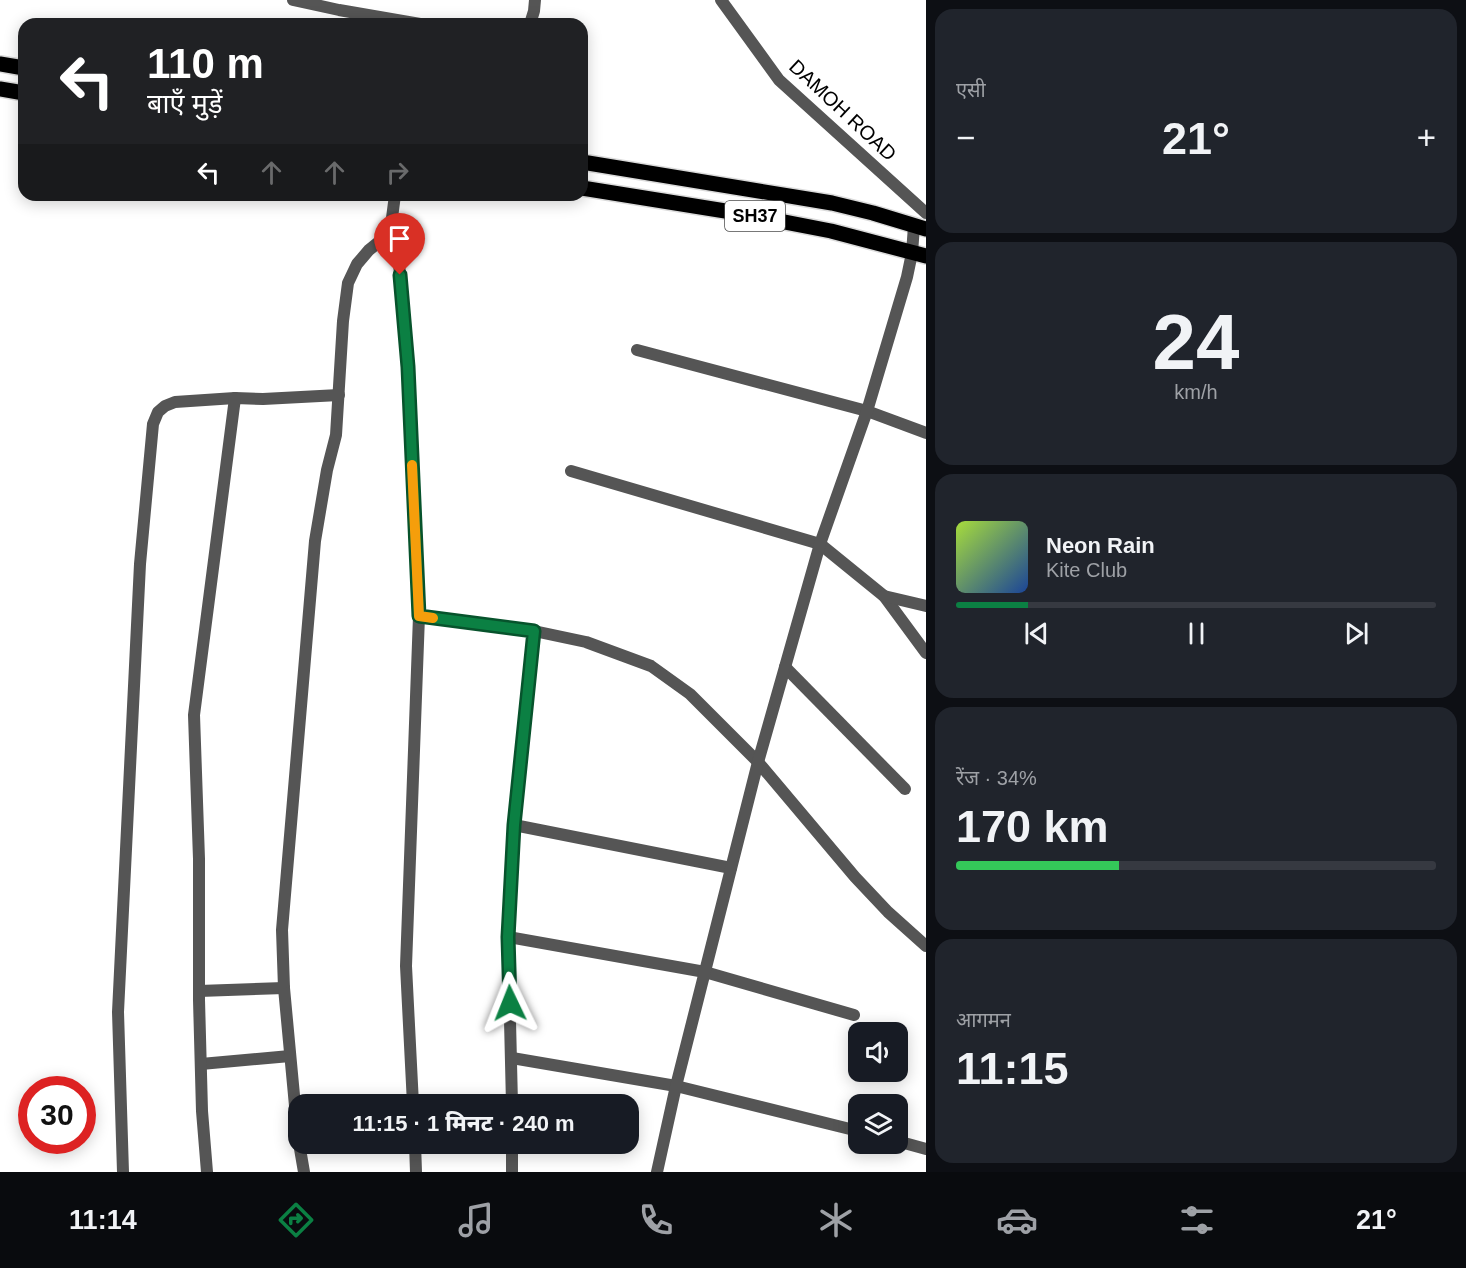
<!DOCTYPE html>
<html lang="hi">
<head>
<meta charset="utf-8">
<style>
	body { margin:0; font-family:Helvetica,"Noto Sans Devanagari",sans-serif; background:#20242c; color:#f1f3f6; height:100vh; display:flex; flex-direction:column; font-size:22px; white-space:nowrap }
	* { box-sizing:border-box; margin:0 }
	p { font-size:20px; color:#9ea1a6 }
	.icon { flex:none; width:33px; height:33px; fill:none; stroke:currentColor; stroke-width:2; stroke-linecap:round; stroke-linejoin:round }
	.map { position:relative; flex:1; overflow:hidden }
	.drawer { display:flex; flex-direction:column; gap:9px; padding:9px; background:#0d0f14; width:540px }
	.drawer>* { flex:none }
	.top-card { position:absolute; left:18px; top:18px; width:570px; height:183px; border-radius:18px; box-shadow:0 3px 15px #0003; background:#202124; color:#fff; overflow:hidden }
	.buttons { position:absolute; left:848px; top:1022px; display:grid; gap:12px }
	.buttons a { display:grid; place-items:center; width:60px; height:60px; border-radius:12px; background:#171b24; box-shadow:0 3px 15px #0003; font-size:30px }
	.speed { position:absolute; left:18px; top:1076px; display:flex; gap:12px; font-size:30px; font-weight:700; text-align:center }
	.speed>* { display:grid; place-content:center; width:78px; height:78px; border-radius:50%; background:#171b24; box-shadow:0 3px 15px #0003; line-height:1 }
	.speed .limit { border:9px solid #d22; background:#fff; color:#111 }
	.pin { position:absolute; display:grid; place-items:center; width:51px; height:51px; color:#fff; margin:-62px -26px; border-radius:50% 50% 50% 0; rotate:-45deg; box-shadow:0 0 6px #0007 }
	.pin .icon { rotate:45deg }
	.me { position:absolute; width:66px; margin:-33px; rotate:358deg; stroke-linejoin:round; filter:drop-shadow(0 0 4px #0008) }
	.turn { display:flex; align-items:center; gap:21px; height:126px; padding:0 30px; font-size:27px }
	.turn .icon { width:78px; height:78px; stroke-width:2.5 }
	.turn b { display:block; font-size:42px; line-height:51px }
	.lanes { display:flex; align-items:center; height:57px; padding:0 30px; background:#0003; justify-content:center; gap:30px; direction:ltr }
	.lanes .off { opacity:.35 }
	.big { font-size:45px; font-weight:800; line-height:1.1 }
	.drawer .widget { flex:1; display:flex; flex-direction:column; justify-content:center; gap:9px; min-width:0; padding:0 21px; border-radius:18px; background:#20242c }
	.drawer .dial { align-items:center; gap:0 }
	.dial b { font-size:78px; line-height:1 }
	.song { display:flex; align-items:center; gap:18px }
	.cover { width:72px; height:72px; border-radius:9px; background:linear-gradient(135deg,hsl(80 70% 55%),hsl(220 70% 35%)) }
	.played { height:6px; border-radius:3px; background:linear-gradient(90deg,#0b8043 15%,#363941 15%) }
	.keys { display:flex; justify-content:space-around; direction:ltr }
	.heat { display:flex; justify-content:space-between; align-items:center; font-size:33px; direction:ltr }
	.charge { height:9px; border-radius:4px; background:linear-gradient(90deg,#34c759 34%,#363941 0) }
	.trip { position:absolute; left:288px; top:1094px; width:351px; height:60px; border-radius:18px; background:#171b24; box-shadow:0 3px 15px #0003; font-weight:800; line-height:60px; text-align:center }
	.dock { display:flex; height:96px; justify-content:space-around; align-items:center; background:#090b0e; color:#9ea1a6 }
	.dock .icon { width:42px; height:42px }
	.dock .selected { color:#0b8043 }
	.dock b { font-size:27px; color:#f1f3f6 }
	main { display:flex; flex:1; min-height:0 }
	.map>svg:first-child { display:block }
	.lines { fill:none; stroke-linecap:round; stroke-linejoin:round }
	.primary-casing { stroke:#dbdbdb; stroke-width:18 }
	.minor { stroke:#555; stroke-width:12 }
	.tertiary { stroke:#555; stroke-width:12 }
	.primary { stroke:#000; stroke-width:15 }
	.route-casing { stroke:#07532c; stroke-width:15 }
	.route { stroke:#0b8043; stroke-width:10 }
	.slow { stroke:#f59e0b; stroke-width:10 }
	.labels { text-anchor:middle; stroke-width:4.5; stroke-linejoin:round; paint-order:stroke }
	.shield { fill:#fff; stroke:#4c4c4c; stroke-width:1.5 }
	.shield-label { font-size:18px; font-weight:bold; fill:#000 }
	.street-label { font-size:20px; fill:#000; stroke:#fff }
</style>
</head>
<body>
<main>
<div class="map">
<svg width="926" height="1172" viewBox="0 0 926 1172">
	<rect width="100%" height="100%" fill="#fff"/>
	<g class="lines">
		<g class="primary-casing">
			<g id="primary">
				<path d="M 0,64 L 24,68"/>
				<path d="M 0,89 L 24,93"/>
				<path d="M 582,162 L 832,203 L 873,213 L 926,229"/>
				<path d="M 582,188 L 744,214 L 831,231 L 926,256"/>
			</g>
		</g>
		<g class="minor">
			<path d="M 293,0 L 339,10 L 420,24"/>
			<path d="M 721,0 L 779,80 L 926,213"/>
			<path d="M 530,24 L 534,11 L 535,0"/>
			<path d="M 395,195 L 390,233 L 398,252 L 408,367 L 419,616 L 406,966 L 413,1104"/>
			<path d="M 637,350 L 867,411 L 926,433"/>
			<path d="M 571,471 L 820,544 L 884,596 L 926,653"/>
			<path d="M 884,596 L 926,606"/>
			<path d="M 419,616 L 534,631 L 586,642 L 651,666 L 690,694 L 758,762 L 855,877 L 888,912 L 926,946"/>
			<path d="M 785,667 L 905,789"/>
			<path d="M 514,825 L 731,868"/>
			<path d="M 508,937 L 705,972 L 854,1015"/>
			<path d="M 199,991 L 284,988"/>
			<path d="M 512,1058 L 676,1086 L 858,1131"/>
			<path d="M 201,1064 L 290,1056"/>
			<path d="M 512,1104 L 508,937 L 514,825 L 534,631"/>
			<path d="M 298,1138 L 284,988 L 282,930 L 315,541 L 327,470 L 336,435 L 343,321 L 348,283 L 357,264 L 369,250 L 390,233"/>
			<path d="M 897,1141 L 926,1149"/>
			<path d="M 299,1143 L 304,1172"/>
			<path d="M 415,1143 L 416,1172"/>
			<path d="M 512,1143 L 512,1172"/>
			<path d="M 123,1172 L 118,1012 L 140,564 L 153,424 L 158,412 L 165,406 L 175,402 L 235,398 L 263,399 L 339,395"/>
			<path d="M 207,1172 L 202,1111 L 199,1000 L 199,859 L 194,715 L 235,398"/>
		</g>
		<path class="tertiary" d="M 657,1172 L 676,1086 L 758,762 L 820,544 L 867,411 L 907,277 L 912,253 L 914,226"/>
		<use href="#primary" class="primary"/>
	</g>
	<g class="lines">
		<g class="route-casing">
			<path id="route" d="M 400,275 L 408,367 L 419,616 L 534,631 L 514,825 L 508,937 L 510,1003"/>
		</g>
		<use href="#route" class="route"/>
		<path class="slow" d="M 412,465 L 419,616 L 433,618"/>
	</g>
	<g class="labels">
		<rect class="shield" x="725" y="201" width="60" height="30" rx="4.5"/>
		<g class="shield-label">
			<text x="755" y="222">SH37</text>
		</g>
		<g class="street-label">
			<text transform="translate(843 110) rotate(43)" y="7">DAMOH ROAD</text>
		</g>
	</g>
</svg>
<div class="buttons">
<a><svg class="icon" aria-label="sound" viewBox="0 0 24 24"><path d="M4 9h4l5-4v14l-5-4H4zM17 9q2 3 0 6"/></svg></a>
<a><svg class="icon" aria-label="layers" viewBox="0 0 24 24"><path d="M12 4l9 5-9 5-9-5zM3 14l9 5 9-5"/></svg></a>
</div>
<div class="speed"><div class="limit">30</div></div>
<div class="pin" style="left:400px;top:275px;background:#d93025"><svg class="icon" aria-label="arrive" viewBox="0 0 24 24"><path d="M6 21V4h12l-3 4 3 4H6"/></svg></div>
<svg class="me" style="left:510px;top:1003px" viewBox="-20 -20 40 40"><path d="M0-17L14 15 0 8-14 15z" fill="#0b8043" stroke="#fff" stroke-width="4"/></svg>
<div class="trip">11:15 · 1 मिनट · 240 m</div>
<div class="top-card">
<div class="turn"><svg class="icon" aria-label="left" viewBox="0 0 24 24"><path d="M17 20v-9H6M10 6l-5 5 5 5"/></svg><div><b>110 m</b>बाएँ मुड़ें</div></div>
<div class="lanes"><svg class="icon" aria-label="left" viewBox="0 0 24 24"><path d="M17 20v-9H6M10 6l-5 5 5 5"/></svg><svg class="icon off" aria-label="ahead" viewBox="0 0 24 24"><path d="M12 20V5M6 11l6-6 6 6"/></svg><svg class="icon off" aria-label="ahead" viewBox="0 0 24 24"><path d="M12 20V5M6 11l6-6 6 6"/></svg><svg class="icon off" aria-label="right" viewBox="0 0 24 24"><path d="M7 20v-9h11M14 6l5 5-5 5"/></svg></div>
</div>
</div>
<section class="drawer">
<div class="widget"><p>एसी</p>
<div class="heat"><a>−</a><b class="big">21°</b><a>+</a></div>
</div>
<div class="widget dial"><b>24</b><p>km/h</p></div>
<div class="widget">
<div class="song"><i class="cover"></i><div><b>Neon Rain</b><p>Kite Club</p></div></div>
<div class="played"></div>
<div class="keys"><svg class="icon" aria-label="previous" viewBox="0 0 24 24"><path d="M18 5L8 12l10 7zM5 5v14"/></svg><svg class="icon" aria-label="pause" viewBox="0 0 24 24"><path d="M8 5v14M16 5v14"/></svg><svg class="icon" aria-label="next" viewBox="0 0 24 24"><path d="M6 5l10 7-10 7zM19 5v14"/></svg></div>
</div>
<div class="widget"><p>रेंज · 34%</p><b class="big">170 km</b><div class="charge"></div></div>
<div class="widget"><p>आगमन</p><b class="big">11:15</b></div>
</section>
</main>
<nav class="dock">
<b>11:14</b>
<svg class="icon selected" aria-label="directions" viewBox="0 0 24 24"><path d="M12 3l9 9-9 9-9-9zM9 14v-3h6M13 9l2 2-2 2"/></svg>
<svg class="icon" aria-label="music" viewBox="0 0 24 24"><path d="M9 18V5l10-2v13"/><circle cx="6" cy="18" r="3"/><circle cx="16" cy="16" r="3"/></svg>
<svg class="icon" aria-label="phone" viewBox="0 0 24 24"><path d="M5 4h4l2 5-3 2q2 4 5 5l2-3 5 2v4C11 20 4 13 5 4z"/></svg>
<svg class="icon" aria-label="climate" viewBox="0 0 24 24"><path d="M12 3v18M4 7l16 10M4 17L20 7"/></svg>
<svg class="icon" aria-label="car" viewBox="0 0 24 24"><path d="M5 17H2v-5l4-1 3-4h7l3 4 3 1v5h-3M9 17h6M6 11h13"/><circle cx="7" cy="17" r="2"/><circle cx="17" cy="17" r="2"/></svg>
<svg class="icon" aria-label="filters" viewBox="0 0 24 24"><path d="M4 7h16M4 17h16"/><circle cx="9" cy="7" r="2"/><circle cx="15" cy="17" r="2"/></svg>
<b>21°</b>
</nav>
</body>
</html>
